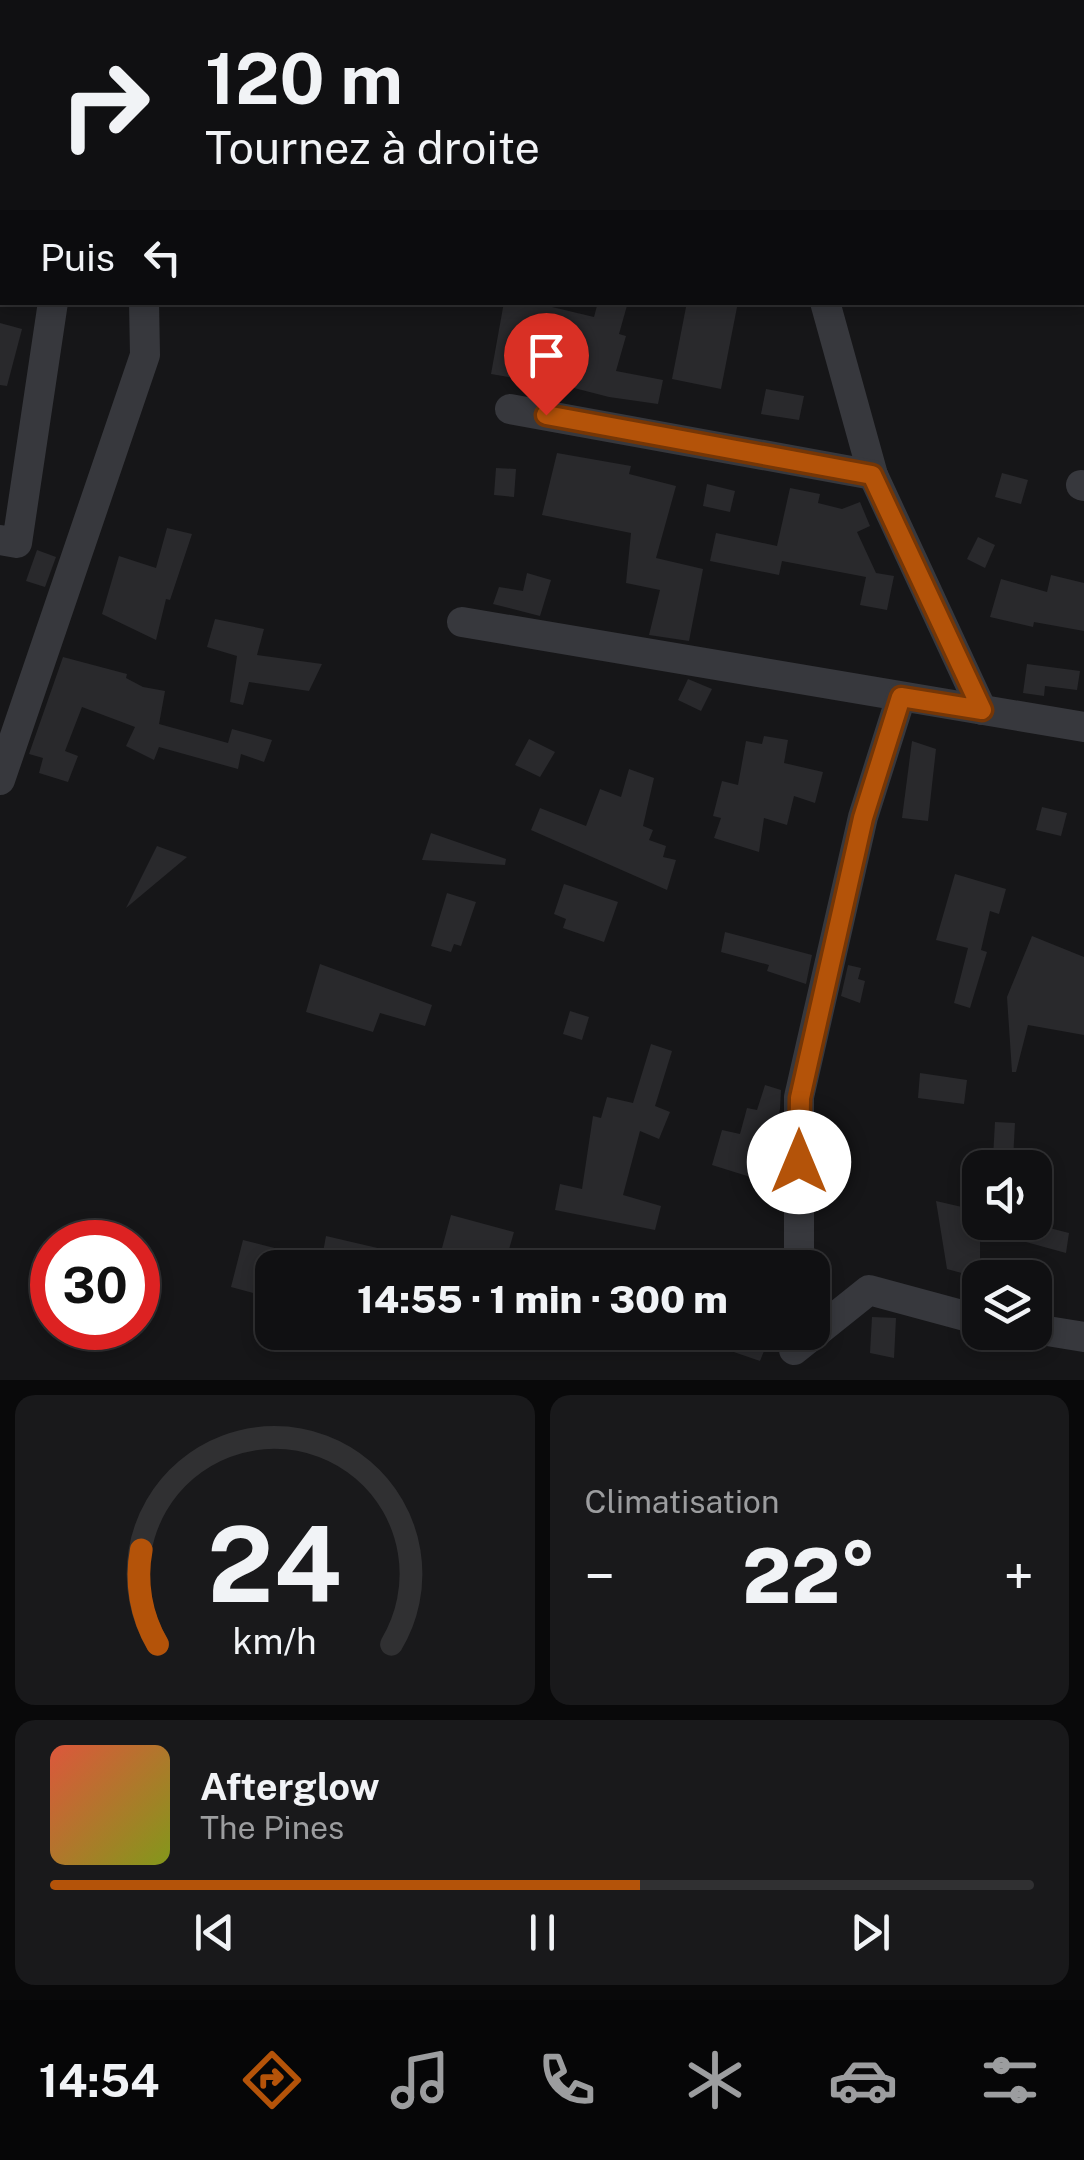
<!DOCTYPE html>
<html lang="fr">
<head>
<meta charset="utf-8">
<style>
	body { margin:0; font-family:"Public Sans",sans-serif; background:#19191b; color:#f1f3f6; height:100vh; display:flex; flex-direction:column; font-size:38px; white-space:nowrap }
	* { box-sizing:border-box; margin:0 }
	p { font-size:32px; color:#9c9d9f }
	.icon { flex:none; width:55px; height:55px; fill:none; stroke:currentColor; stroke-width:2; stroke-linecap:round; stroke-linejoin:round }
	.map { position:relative; height:1380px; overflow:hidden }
	.drawer { display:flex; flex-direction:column; gap:15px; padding:15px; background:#09090a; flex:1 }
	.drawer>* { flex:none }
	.guide { position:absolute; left:0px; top:0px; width:1085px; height:305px; box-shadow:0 5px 15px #0003,0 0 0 2px #303032; background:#101012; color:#f1f3f6; overflow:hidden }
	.fabs { position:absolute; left:962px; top:1150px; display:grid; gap:20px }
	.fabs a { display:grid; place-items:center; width:90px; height:90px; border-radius:20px; background:#101012; box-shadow:0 5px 15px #0003,0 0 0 2px #303032; font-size:50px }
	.speed { position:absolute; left:30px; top:1220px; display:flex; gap:20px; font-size:50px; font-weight:700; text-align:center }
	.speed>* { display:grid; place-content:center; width:130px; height:130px; border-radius:50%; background:#101012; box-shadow:0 5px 15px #0003,0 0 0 2px #303032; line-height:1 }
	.speed .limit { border:15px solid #d22; background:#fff; color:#111 }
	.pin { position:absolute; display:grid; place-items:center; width:85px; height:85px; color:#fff; margin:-102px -42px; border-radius:50% 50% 50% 0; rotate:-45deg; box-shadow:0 0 10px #0007 }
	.pin .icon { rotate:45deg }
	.me { position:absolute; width:110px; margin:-55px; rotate:0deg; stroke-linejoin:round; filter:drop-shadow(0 0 8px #0008) }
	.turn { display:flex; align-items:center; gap:35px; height:210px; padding:0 40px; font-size:45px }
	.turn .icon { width:130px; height:130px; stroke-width:2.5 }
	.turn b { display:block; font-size:70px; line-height:85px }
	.then { display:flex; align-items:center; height:95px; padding:0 40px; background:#0003; gap:20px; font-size:38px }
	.big { font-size:75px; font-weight:800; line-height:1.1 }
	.drawer .card { flex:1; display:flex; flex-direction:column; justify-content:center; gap:15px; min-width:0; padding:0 35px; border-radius:20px; background:#19191b }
	.drawer .dial { align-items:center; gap:0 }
	.dial svg { height:260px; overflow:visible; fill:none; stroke:#303032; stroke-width:7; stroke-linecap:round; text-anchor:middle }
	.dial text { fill:#f1f3f6; stroke:none }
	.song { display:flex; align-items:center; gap:30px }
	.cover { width:120px; height:120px; border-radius:15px; background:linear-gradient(135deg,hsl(10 70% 55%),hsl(70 70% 35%)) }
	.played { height:10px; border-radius:5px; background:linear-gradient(90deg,#b45309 60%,#303032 60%) }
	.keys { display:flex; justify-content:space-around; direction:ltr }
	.heat { display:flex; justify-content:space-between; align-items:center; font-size:55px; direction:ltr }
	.drawer .tiles { flex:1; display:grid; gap:15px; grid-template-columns:1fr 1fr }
	.card:last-child { grid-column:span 2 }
	.trip { position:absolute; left:255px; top:1250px; width:575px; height:100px; border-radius:20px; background:#101012; box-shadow:0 5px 15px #0003,0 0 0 2px #303032; font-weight:800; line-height:100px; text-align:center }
	.menu { display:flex; height:160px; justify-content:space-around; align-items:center; background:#060607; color:#9c9d9f }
	.menu .icon { width:70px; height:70px }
	.menu .on { color:#b45309 }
	.menu b { font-size:45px; color:#f1f3f6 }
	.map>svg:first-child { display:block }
	.building { fill:#29292c }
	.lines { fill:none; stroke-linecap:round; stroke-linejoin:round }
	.minor { stroke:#37383d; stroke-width:30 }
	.route-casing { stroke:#753606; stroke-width:25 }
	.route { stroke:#b45309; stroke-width:18 }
</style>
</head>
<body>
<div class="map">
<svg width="1084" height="1380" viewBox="0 0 1084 1380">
	<rect width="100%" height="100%" fill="#161618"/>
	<g class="building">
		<path d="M 504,302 L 531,302 L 594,317 L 598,302 L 628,302 L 619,334 L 626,336 L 616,371 L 663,380 L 658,404 L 609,397 L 543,380 L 543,383 L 491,374 Z"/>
		<path d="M 687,302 L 738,302 L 721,389 L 672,379 Z"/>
		<path d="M 0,323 L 22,329 L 7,386 L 0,385 Z"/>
		<path d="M 766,389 L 804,396 L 799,420 L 761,414 Z"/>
		<path d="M 557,453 L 631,466 L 629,474 L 676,486 L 656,558 L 703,569 L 689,641 L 649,635 L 660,590 L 626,583 L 631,533 L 542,515 Z"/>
		<path d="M 496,468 L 516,469 L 514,497 L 494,495 Z"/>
		<path d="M 1002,473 L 1028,480 L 1021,504 L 995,497 Z"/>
		<path d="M 707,484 L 735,491 L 730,512 L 703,506 Z"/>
		<path d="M 790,488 L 820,494 L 818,503 L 842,509 L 860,502 L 870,526 L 857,532 L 876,573 L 894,576 L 887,610 L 860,605 L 866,577 L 782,561 L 779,575 L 710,561 L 716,533 L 777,546 Z"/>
		<path d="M 167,528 L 192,534 L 170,600 L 166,599 L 156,640 L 102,614 L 119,556 L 156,568 Z"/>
		<path d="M 978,537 L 995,545 L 985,568 L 967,559 Z"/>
		<path d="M 37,550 L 56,557 L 45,587 L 26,581 Z"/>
		<path d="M 527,573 L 551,580 L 540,616 L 493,604 L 499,587 L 523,591 Z"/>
		<path d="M 1051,575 L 1084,583 L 1084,631 L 1034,622 L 1033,627 L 990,617 L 1001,579 L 1047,592 Z"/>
		<path d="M 215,619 L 264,629 L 257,655 L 322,664 L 309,691 L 249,682 L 243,705 L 230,702 L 237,656 L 207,647 Z"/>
		<path d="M 63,657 L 127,674 L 126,678 L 143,687 L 165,691 L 159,724 L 228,743 L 232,729 L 272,740 L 264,762 L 241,754 L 238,769 L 159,747 L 154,760 L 126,746 L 135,727 L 82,707 L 65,751 L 78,756 L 68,782 L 39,773 L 43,758 L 29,754 Z"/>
		<path d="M 1027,664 L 1080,671 L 1077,690 L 1045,686 L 1044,696 L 1023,693 Z"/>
		<path d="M 688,679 L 712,689 L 701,711 L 678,700 Z"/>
		<path d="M 764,736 L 788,740 L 784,763 L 823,772 L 815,803 L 794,796 L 787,825 L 764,818 L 759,852 L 714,838 L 721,818 L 713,816 L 722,781 L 738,785 L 746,741 L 762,744 Z"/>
		<path d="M 529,739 L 555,752 L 540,777 L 515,765 Z"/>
		<path d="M 912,741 L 936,749 L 928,821 L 902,818 Z"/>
		<path d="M 629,769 L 654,778 L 643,826 L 653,830 L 649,840 L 666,846 L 663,857 L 676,860 L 667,890 L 531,830 L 540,808 L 586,826 L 600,789 L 621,797 Z"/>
		<path d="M 1042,807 L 1067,813 L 1061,836 L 1036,830 Z"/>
		<path d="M 431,833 L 506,859 L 505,865 L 422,860 Z"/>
		<path d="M 157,846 L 187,857 L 126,908 Z"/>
		<path d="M 955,874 L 1006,889 L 999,914 L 990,911 L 981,950 L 987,952 L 970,1008 L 954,1003 L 968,948 L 936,940 Z"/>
		<path d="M 564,884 L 618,902 L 604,942 L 563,928 L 566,919 L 554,914 Z"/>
		<path d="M 447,893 L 476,902 L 461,946 L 454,944 L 451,952 L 431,946 Z"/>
		<path d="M 725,932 L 812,955 L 806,984 L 767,971 L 769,965 L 721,952 Z"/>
		<path d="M 1032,936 L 1084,957 L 1084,1035 L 1028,1025 L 1016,1072 L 1012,1072 L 1007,997 Z"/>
		<path d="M 320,964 L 432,1005 L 425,1026 L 380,1013 L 373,1032 L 306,1012 Z"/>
		<path d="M 848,965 L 861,968 L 858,979 L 865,981 L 860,1003 L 841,996 Z"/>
		<path d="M 570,1011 L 589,1017 L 582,1040 L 563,1034 Z"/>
		<path d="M 651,1044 L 672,1051 L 655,1106 L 670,1112 L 659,1139 L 640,1131 L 623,1195 L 661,1206 L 655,1230 L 555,1210 L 560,1184 L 582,1189 L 593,1116 L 601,1118 L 607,1097 L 633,1103 Z"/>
		<path d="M 920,1073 L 967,1080 L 964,1104 L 918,1098 Z"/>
		<path d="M 765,1085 L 781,1090 L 780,1109 L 769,1147 L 780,1151 L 776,1185 L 712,1165 L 722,1130 L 740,1134 L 747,1108 L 757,1110 Z"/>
		<path d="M 995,1122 L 1015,1123 L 1013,1159 L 993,1158 Z"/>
		<path d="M 936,1201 L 962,1207 L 964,1222 L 980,1222 L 980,1278 L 947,1269 Z"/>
		<path d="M 451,1215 L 514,1232 L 505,1263 L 442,1248 Z"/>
		<path d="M 988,1222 L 1026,1222 L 1069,1233 L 1066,1253 L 986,1231 Z"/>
		<path d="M 326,1236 L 386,1250 L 382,1268 L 322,1258 Z"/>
		<path d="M 243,1240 L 321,1260 L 320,1268 L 272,1268 L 272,1298 L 231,1287 Z"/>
		<path d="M 872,1317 L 896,1318 L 894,1358 L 870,1353 Z"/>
		<path d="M 734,1332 L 768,1341 L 760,1361 L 728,1350 Z"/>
	</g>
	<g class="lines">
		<g class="minor">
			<path d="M 139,0 L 139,2"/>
			<path d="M 741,0 L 742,2"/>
			<path d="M 98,2 L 98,0"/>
			<path d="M 825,302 L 873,475 L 982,710"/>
			<path d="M 510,409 L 873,475"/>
			<path d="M 1081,485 L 1084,486"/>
			<path d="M 0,540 L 17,543 L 53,302"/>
			<path d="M 462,622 L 1084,727"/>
			<path d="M 0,780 L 145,355 L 144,302"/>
			<path d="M 799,1260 L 799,1097 L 863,817 L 901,697"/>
			<path d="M 1035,1329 L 1084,1337"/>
			<path d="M 794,1350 L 869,1290 L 980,1320"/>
		</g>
	</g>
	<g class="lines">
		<g class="route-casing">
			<path id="route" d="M 546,415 L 872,475 L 982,710 L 901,697 L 863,818 L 800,1098 L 799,1162"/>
		</g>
		<use href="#route" class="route"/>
	</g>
</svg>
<div class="fabs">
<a><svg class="icon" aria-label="sound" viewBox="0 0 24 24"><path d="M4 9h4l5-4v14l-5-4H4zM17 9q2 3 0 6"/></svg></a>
<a><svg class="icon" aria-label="layers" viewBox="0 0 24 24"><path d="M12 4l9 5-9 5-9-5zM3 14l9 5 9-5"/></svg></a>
</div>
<div class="speed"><div class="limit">30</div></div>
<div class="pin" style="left:546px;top:415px;background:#d93025"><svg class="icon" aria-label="arrive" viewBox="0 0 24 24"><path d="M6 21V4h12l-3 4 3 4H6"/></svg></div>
<svg class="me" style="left:799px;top:1162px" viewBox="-20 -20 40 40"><circle r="19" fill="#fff"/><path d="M0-13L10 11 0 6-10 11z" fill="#b45309"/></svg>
<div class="trip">14:55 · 1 min · 300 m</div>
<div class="guide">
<div class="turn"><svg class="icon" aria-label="right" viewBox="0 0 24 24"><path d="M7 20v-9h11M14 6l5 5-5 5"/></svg><div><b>120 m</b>Tournez à droite</div></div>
<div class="then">Puis<svg class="icon" aria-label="left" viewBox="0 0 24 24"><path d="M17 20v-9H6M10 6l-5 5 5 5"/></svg></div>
</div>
</div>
<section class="drawer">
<div class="tiles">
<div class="card dial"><svg viewBox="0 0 100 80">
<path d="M14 69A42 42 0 1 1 86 69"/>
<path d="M14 69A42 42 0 0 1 9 40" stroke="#b45309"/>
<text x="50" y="56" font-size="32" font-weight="700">24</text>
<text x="50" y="72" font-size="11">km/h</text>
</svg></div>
<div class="card"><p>Climatisation</p>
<div class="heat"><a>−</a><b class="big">22°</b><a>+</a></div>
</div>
<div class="card">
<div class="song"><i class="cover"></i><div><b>Afterglow</b><p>The Pines</p></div></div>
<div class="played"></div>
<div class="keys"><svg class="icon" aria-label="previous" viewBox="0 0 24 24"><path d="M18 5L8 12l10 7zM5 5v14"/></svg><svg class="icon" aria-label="pause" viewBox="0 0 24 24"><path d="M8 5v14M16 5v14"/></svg><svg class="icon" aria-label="next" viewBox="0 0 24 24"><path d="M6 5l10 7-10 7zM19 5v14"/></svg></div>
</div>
</div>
</section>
<nav class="menu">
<b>14:54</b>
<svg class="icon on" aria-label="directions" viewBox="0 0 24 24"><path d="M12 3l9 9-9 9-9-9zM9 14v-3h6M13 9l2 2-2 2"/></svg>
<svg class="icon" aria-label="music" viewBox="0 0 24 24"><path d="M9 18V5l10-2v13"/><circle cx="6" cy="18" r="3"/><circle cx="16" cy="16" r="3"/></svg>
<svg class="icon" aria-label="phone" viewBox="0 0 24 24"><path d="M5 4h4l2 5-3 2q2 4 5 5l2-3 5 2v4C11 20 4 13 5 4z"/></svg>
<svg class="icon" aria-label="climate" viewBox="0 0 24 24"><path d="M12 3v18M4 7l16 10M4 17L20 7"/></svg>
<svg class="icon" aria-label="car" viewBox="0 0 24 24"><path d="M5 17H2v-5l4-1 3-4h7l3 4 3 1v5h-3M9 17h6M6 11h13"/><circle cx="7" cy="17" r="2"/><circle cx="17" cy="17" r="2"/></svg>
<svg class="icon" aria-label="filters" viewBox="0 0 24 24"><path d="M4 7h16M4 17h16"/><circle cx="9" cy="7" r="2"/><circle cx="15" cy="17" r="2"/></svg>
</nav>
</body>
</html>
